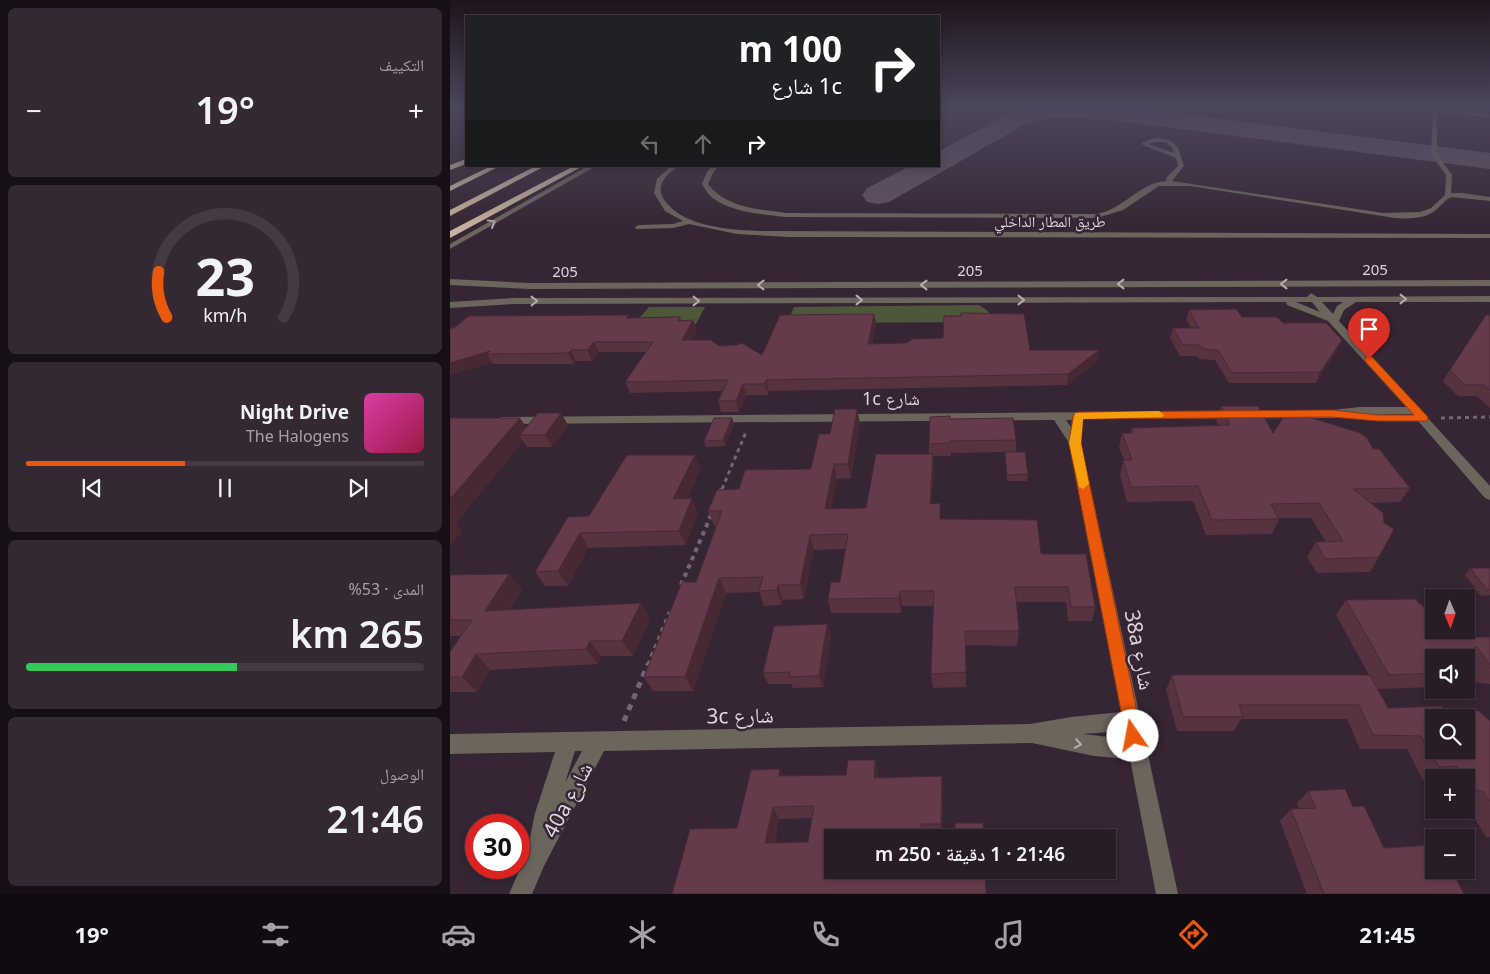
<!DOCTYPE html>
<html lang="ar">
<head>
<meta charset="utf-8">
<style>
	body { margin:0; font-family:"Noto Sans","Noto Naskh Arabic",sans-serif; background:#342933; color:#f1f3f6; direction:rtl; height:100vh; display:flex; flex-direction:column; font-size:19px; white-space:nowrap }
	* { box-sizing:border-box; margin:0 }
	p { font-size:16px; color:#a5a1a7 }
	.icon { flex:none; width:28px; height:28px; fill:none; stroke:currentColor; stroke-width:2; stroke-linecap:round; stroke-linejoin:round }
	.map { position:relative; flex:1; overflow:hidden; direction:ltr }
	.side { display:flex; flex-direction:column; gap:8px; padding:8px; background:#160f15; width:450px }
	.side>* { flex:none }
	.top-card { position:absolute; left:15px; top:15px; width:475px; height:152px; border-radius:0px; box-shadow:0 2px 8px #0003,0 0 0 1px #443a44; direction:rtl; background:#202124; color:#fff; overflow:hidden }
	.needle { width:32px; rotate:178deg }
	.fabs { position:absolute; left:975px; top:589px; display:grid; gap:10px }
	.fabs a { display:grid; place-items:center; width:50px; height:50px; border-radius:0px; background:#281c27; box-shadow:0 2px 8px #0003,0 0 0 1px #443a44; font-size:25px }
	.speed { position:absolute; left:15px; top:814px; display:flex; gap:10px; font-size:25px; font-weight:700; text-align:center }
	.speed>* { display:grid; place-content:center; width:65px; height:65px; border-radius:50%; background:#281c27; box-shadow:0 2px 8px #0003,0 0 0 1px #443a44; line-height:1 }
	.speed .limit { border:8px solid #d22; background:#fff; color:#111 }
	.pin { position:absolute; display:grid; place-items:center; width:42px; height:42px; color:#fff; margin:-51px -21px; border-radius:50% 50% 50% 0; rotate:-45deg; box-shadow:0 0 5px #0007 }
	.pin .icon { rotate:45deg }
	.me { position:absolute; width:55px; margin:-28px; rotate:348deg; stroke-linejoin:round; filter:drop-shadow(0 0 4px #0008) }
	.turn { display:flex; align-items:center; gap:18px; height:105px; padding:0 15px; font-size:22px }
	.turn .icon { width:65px; height:65px; stroke-width:2.5 }
	.turn b { display:block; font-size:35px; line-height:42px }
	.lanes { display:flex; align-items:center; height:48px; padding:0 15px; background:#0003; justify-content:center; gap:25px; direction:ltr }
	.lanes .off { opacity:.35 }
	.big { font-size:38px; font-weight:600; line-height:1.1 }
	.side .widget { flex:1; display:flex; flex-direction:column; justify-content:center; gap:8px; min-width:0; padding:0 18px; border-radius:8px; background:#342933 }
	.side .dial { align-items:center; gap:0 }
	.dial svg { height:130px; overflow:visible; fill:none; stroke:#443a44; stroke-width:7; stroke-linecap:round; text-anchor:middle }
	.dial text { fill:#f1f3f6; stroke:none }
	.song { display:flex; align-items:center; gap:15px }
	.cover { width:60px; height:60px; border-radius:8px; background:linear-gradient(135deg,hsl(320 70% 55%),hsl(340 70% 35%)) }
	.played { height:5px; border-radius:2px; background:linear-gradient(90deg,#ea580c 40%,#443a44 40%) }
	.keys { display:flex; justify-content:space-around; direction:ltr }
	.heat { display:flex; justify-content:space-between; align-items:center; font-size:28px; direction:ltr }
	.charge { height:8px; border-radius:4px; background:linear-gradient(90deg,#34c759 53%,#443a44 0) }
	.trip { position:absolute; left:374px; top:829px; width:292px; height:50px; border-radius:0px; background:#281c27; box-shadow:0 2px 8px #0003,0 0 0 1px #443a44; font-weight:600; line-height:50px; text-align:center; direction:rtl }
	.dock { display:flex; height:80px; justify-content:space-around; align-items:center; background:#100b10; color:#a5a1a7 }
	.dock .icon { width:35px; height:35px }
	.dock .selected { color:#ea580c }
	.dock b { font-size:22px; color:#f1f3f6 }
	main { display:flex; flex:1; min-height:0 }
	.map>svg:first-child { display:block }
	.green { fill:#4d573a }
	.lines { fill:none; stroke-linecap:round; stroke-linejoin:round }
	.taxiway { fill:#61525f; fill-rule:evenodd }
	.path-far2 { stroke:#746673; stroke-width:3; stroke-dasharray:4 4; stroke-linecap:butt }
	.path-far1 { stroke:#746673; stroke-width:4; stroke-dasharray:4.5 4.5; stroke-linecap:butt }
	.path { stroke:#746673; stroke-width:5; stroke-dasharray:6 6; stroke-linecap:butt }
	.minor { fill:#6c655c; fill-rule:evenodd }
	.highway { fill:#c5b49e; fill-rule:evenodd }
	.wall { fill:#573340; fill-rule:evenodd }
	.shaded-wall { fill:#472934 }
	.building { fill:#653b4b; stroke:#472934; fill-rule:evenodd }
	.oneway { stroke:#b7adb0 }
	.route { fill:#ea580c; stroke:#983908 }
	.slow { fill:#f59e0b }
	.labels { text-anchor:middle; stroke-width:5; stroke-linejoin:round; paint-order:stroke }
	.far-street-label { font-size:15px; fill:#dfd4de; stroke:#362534 }
	.street-label { font-size:18px; fill:#dfd4de; stroke:#362534 }
	.near-street-label { font-size:21px; fill:#dfd4de; stroke:#362534 }
</style>
</head>
<body>
<main>
<div class="map">
<svg width="1040" height="894" viewBox="0 0 1040 894">
	<rect width="100%" height="100%" fill="#362534"/>
	<g class="green">
		<path d="M 529,305 L 537,310 L 546,322 L 334,323 L 339,319 L 344,307 Z"/>
		<path d="M 199,307 L 255,307 L 246,324 L 183,325 Z"/>
	</g>
	<g class="lines">
		<path class="taxiway" d="M 572,107 L 678,107 L 1040,153 L 1040,169 L 670,121 L 613,117 L 579,122 L 439,202 L 428,204 L 417,202 L 412,195 L 417,188 L 460,166 L 489,166 L 489,151 Z"/>
		<g class="path-far2">
			<path d="M 991,418 L 1040,417"/>
			<path d="M 272,489 L 296,432"/>
		</g>
		<g class="path-far1">
			<path d="M 270,493 L 272,488"/>
			<path d="M 231,585 L 262,513"/>
			<path d="M 198,665 L 220,612"/>
		</g>
		<path class="path" d="M 174,721 L 198,664"/>
		<g class="minor">
			<path d="M 954,107 L 972,107 L 1040,115 L 1040,117 L 987,112 L 987,154 L 1002,175 L 1001,193 L 1013,193 L 1040,197 L 1040,201 L 1002,197 C 995,199 992,205 986,210 C 975,219 959,219 945,218 L 740,186 L 709,186 L 673,210 L 647,218 L 336,217 C 313,214 284,213 264,199 C 259,196 255,189 252,184 L 257,172 L 262,166 L 269,166 L 263,173 L 258,184 C 277,208 307,209 336,213 L 647,214 C 674,209 689,183 716,181 L 717,177 L 728,166 L 726,158 L 691,144 C 701,136 714,137 724,143 L 728,148 L 734,166 L 722,181 L 933,213 L 970,212 L 981,208 L 995,195 L 996,175 L 981,154 L 983,111 ZM 706,142 C 716,141 721,144 724,153 L 698,144 Z"/>
			<path d="M 138,166 L 146,166 L 0,249 L 0,244 Z"/>
			<path d="M 221,166 L 228,166 C 222,171 215,176 212,183 C 209,189 211,195 215,201 C 235,227 276,229 307,231 L 1040,234 L 1040,238 L 339,237 L 287,234 L 239,224 L 223,228 L 186,229 L 185,227 L 189,225 L 223,224 L 233,221 L 215,211 L 204,193 L 207,179 Z"/>
			<path d="M 0,279 L 80,283 L 1040,280 L 1040,286 L 80,289 L 0,285 Z"/>
			<path d="M 861,293 L 867,297 L 1040,296 L 1040,302 L 906,302 L 894,310 L 889,321 L 1040,486 L 1040,500 L 1035,498 L 962,414 L 910,415 L 882,418 L 633,419 L 631,443 L 728,894 L 706,894 L 680,759 L 644,756 L 582,743 L 154,751 L 94,866 L 82,894 L 59,894 L 77,853 L 85,813 L 105,752 L 0,754 L 0,734 L 580,724 L 621,717 L 671,712 L 619,443 L 604,420 L 55,424 L 49,420 L 51,417 L 882,410 L 910,407 L 956,407 L 878,321 L 837,305 L 836,302 L 63,304 L 0,308 L 0,302 L 63,298 L 857,297 ZM 846,302 L 862,302 L 870,312 ZM 872,302 L 893,302 L 887,306 L 883,314 ZM 616,420 L 622,420 L 621,427 ZM 674,731 L 676,739 L 633,734 ZM 125,751 L 132,751 L 115,783 Z"/>
		</g>
		<g class="highway">
			<path d="M 16,159 L 16,164 L 0,170 L 0,165 Z"/>
			<path d="M 41,166 L 50,166 L 0,191 L 0,186 Z"/>
			<path d="M 86,166 L 95,166 L 0,216 L 0,210 Z"/>
			<path d="M 124,166 L 133,166 L 0,238 L 0,231 Z"/>
		</g>
	</g>
	<g class="wall">
		<path d="M 739,310 L 833,323 L 887,350 L 866,383 L 779,383 L 765,360 L 750,359 L 746,356 L 730,356 L 720,338 L 723,328 L 741,328 L 736,320 Z"/>
		<path d="M 424,314 L 426,324 L 422,344 L 580,350 L 649,350 L 648,360 L 617,385 L 319,391 L 318,395 L 296,395 L 289,412 L 271,412 L 268,401 L 272,391 L 180,393 L 175,382 L 196,352 L 149,352 L 142,361 L 126,361 L 124,364 L 43,364 L 4,328 L 180,318 L 230,317 L 232,321 L 243,320 L 247,331 L 241,340 L 312,355 Z"/>
		<path d="M 1040,315 L 1040,408 L 1027,396 L 1008,396 L 993,381 L 1000,370 Z"/>
		<path d="M 771,406 L 823,433 L 923,449 L 960,488 L 950,502 L 920,503 L 929,557 L 920,572 L 867,573 L 857,557 L 866,542 L 876,542 L 861,518 L 829,518 L 829,519 L 822,534 L 756,535 L 743,501 L 677,502 L 670,475 L 673,460 L 674,460 L 669,448 L 672,433 L 680,433 L 682,428 L 769,426 L 766,420 Z"/>
		<path d="M 0,418 L 76,428 L 118,425 L 102,447 L 77,447 L 73,441 L 6,523 L 12,531 L 0,547 Z"/>
		<path d="M 282,418 L 284,424 L 275,446 L 256,447 L 254,441 Z"/>
		<path d="M 500,419 L 566,440 L 566,452 L 578,474 L 577,481 L 557,481 L 555,452 L 501,453 L 501,456 L 483,456 L 484,469 L 481,504 L 491,519 L 591,554 L 645,607 L 642,621 L 618,621 L 616,602 L 566,602 L 569,631 L 567,646 L 515,645 L 516,687 L 483,688 L 481,674 L 484,606 L 452,606 L 451,613 L 381,613 L 378,599 L 390,582 L 395,549 L 364,550 L 354,599 L 333,600 L 332,605 L 314,606 L 309,592 L 276,593 L 243,691 L 203,691 L 194,677 L 246,582 L 266,526 L 264,526 L 258,511 L 289,489 L 361,469 L 380,434 L 410,423 L 401,478 L 387,479 L 381,509 L 416,508 L 479,454 L 479,444 Z"/>
		<path d="M 245,455 L 250,469 L 237,499 L 248,513 L 236,545 L 138,548 L 118,586 L 95,586 L 85,572 L 139,516 Z"/>
		<path d="M 1020,568 L 1040,568 L 1040,595 L 1031,596 L 1015,575 Z"/>
		<path d="M 0,573 L 1,575 L 59,574 L 72,590 L 59,610 L 200,619 L 183,656 L 151,656 L 148,664 L 41,670 L 27,692 L 0,692 L 0,652 L 11,636 L 0,636 Z"/>
		<path d="M 896,600 L 987,638 L 1040,637 L 1040,684 L 1027,683 L 1016,667 L 1016,658 L 984,658 L 984,687 L 928,689 L 938,708 L 996,712 L 1040,721 L 1040,837 L 1036,837 L 1016,804 L 1016,778 L 984,778 L 984,780 L 973,780 L 957,749 L 910,749 L 897,719 L 791,719 L 784,731 L 727,731 L 716,690 L 722,675 L 919,675 L 886,615 Z"/>
		<path d="M 377,624 L 381,636 L 373,687 L 343,688 L 341,684 L 318,684 L 313,673 Z"/>
		<path d="M 425,760 L 428,773 L 428,778 L 493,789 L 492,836 L 382,838 L 222,894 L 287,828 L 334,776 L 396,775 ZM 362,818 L 358,842 L 325,843 L 329,819 Z"/>
		<path d="M 858,791 L 903,807 L 934,848 L 984,870 L 1006,870 L 1002,872 L 1014,894 L 857,894 L 830,821 L 841,809 L 849,809 L 847,803 Z"/>
	</g>
	<g class="shaded-wall">
		<path d="M 424,314 L 426,324 L 419,355 L 418,344 Z"/>
		<path d="M 243,320 L 247,331 L 235,351 L 232,340 Z"/>
		<path d="M 892,340 L 887,350 L 866,383 L 870,372 Z"/>
		<path d="M 144,342 L 149,352 L 142,361 L 137,350 Z"/>
		<path d="M 121,350 L 126,361 L 124,364 L 118,353 Z"/>
		<path d="M 649,350 L 648,360 L 617,385 L 618,374 Z"/>
		<path d="M 40,351 L 37,354 L 42,363 L 0,375 L 0,363 Z"/>
		<path d="M 316,380 L 319,391 L 318,395 L 315,384 Z"/>
		<path d="M 293,384 L 296,395 L 289,412 L 286,401 Z"/>
		<path d="M 407,409 L 410,423 L 401,478 L 398,464 Z"/>
		<path d="M 111,413 L 118,425 L 102,447 L 95,435 Z"/>
		<path d="M 70,418 L 80,433 L 70,435 L 73,441 L 6,523 L 12,531 L 0,547 L 0,499 Z"/>
		<path d="M 282,418 L 284,424 L 275,446 L 273,440 Z"/>
		<path d="M 483,454 L 484,469 L 480,518 L 480,504 Z"/>
		<path d="M 245,455 L 250,469 L 230,513 L 223,499 Z"/>
		<path d="M 384,464 L 387,479 L 379,524 L 375,509 Z"/>
		<path d="M 242,498 L 248,513 L 236,545 L 229,531 Z"/>
		<path d="M 130,533 L 138,548 L 118,586 L 108,571 Z"/>
		<path d="M 360,535 L 364,550 L 354,599 L 350,585 Z"/>
		<path d="M 59,574 L 72,590 L 48,627 L 35,611 Z"/>
		<path d="M 269,578 L 276,593 L 243,691 L 235,677 Z"/>
		<path d="M 328,585 L 333,600 L 332,605 L 327,590 Z"/>
		<path d="M 450,591 L 452,606 L 451,613 L 449,598 Z"/>
		<path d="M 191,603 L 200,619 L 183,656 L 172,641 Z"/>
		<path d="M 377,624 L 381,636 L 373,687 L 369,676 Z"/>
		<path d="M 140,641 L 151,656 L 148,664 L 136,649 Z"/>
		<path d="M 26,654 L 41,670 L 27,692 L 12,677 Z"/>
		<path d="M 425,760 L 428,773 L 427,790 L 424,778 Z"/>
		<path d="M 330,769 L 336,782 L 329,776 Z"/>
		<path d="M 492,776 L 493,789 L 492,836 L 491,824 Z"/>
		<path d="M 323,807 L 329,819 L 322,854 L 315,843 Z"/>
		<path d="M 471,824 L 473,838 L 471,838 Z"/>
	</g>
	<g class="building">
		<path d="M 786,309 L 792,317 L 827,317 L 833,323 L 876,323 L 892,340 L 870,372 L 782,373 L 768,350 L 753,349 L 749,345 L 733,345 L 723,328 L 749,328 L 739,310 Z"/>
		<path d="M 511,313 L 574,314 L 580,350 L 649,350 L 618,374 L 316,380 L 315,384 L 293,384 L 286,401 L 268,401 L 278,380 L 175,382 L 203,342 L 144,342 L 137,350 L 121,350 L 118,353 L 37,354 L 40,351 L 0,363 L 0,328 L 4,328 L 19,316 L 179,315 L 176,318 L 230,317 L 228,321 L 243,320 L 232,340 L 261,340 L 269,346 L 287,345 L 292,343 L 312,355 L 330,315 L 424,314 L 418,344 L 456,343 L 463,339 L 493,338 L 494,316 L 511,316 Z"/>
		<path d="M 1036,315 L 1040,315 L 1040,390 L 1034,385 L 1015,385 L 1000,370 Z"/>
		<path d="M 771,406 L 808,406 L 823,433 L 833,418 L 859,417 L 910,433 L 917,438 L 923,449 L 929,449 L 960,488 L 903,489 L 933,513 L 934,523 L 944,529 L 929,557 L 875,559 L 866,542 L 893,541 L 869,503 L 821,504 L 829,519 L 762,520 L 748,486 L 681,487 L 673,460 L 682,460 L 672,433 L 683,433 L 682,428 L 780,425 Z"/>
		<path d="M 385,409 L 407,409 L 398,464 L 384,464 L 375,509 L 416,508 L 426,454 L 483,454 L 480,504 L 490,503 L 490,519 L 587,520 L 591,554 L 636,554 L 645,607 L 621,607 L 618,587 L 565,587 L 569,631 L 515,631 L 516,672 L 481,674 L 484,591 L 450,591 L 449,598 L 378,599 L 381,582 L 390,582 L 398,534 L 360,535 L 350,585 L 328,585 L 327,590 L 309,591 L 313,577 L 269,578 L 235,677 L 194,677 L 232,582 L 246,582 L 272,511 L 258,511 L 267,490 L 289,489 L 295,470 L 361,469 L 369,434 L 380,434 Z"/>
		<path d="M 88,413 L 111,413 L 95,435 L 70,435 Z"/>
		<path d="M 500,416 L 500,419 L 563,418 L 566,440 L 500,441 L 500,443 L 479,444 L 480,417 Z"/>
		<path d="M 0,418 L 70,418 L 0,499 Z"/>
		<path d="M 264,418 L 282,418 L 273,440 L 254,441 Z"/>
		<path d="M 555,452 L 575,452 L 578,474 L 557,475 Z"/>
		<path d="M 177,455 L 245,455 L 223,499 L 242,498 L 229,531 L 130,533 L 108,571 L 85,572 L 118,517 L 139,516 Z"/>
		<path d="M 1020,568 L 1040,568 L 1040,589 L 1037,590 Z"/>
		<path d="M 59,574 L 35,611 L 191,603 L 172,641 L 140,641 L 136,649 L 26,654 L 12,677 L 0,677 L 0,652 L 22,620 L 0,620 L 0,575 Z"/>
		<path d="M 964,599 L 973,606 L 977,613 L 987,638 L 1040,637 L 1040,665 L 1026,646 L 1016,661 L 1016,658 L 984,658 L 984,673 L 939,675 L 896,600 Z"/>
		<path d="M 377,624 L 369,676 L 339,677 L 340,672 L 313,673 L 324,626 Z"/>
		<path d="M 722,675 L 920,675 L 938,708 L 991,706 L 996,712 L 1014,709 L 1029,711 L 1040,721 L 1040,802 L 1033,791 L 1021,790 L 1016,782 L 1016,778 L 1013,778 L 1007,766 L 989,767 L 971,736 L 923,735 L 909,705 L 789,705 L 793,717 L 733,717 ZM 984,718 L 1016,718 L 1016,750 L 984,750 Z"/>
		<path d="M 398,760 L 425,760 L 424,778 L 492,776 L 491,824 L 471,824 L 471,838 L 382,838 L 382,870 L 535,870 L 536,894 L 222,894 L 240,829 L 287,828 L 301,770 L 330,769 L 329,776 L 396,775 ZM 364,806 L 358,842 L 315,843 L 323,807 Z"/>
		<path d="M 895,789 L 903,807 L 914,806 L 934,848 L 984,845 L 984,870 L 1001,870 L 1014,894 L 874,894 L 841,809 L 866,808 L 858,791 Z"/>
		<path d="M 505,823 L 533,823 L 534,838 L 505,838 Z"/>
	</g>
	<defs><path id="oneway-chevron" d="M-2-3.5L2.5 0L-2 3.5" fill="none" stroke-width="1.6" stroke-linecap="round" stroke-linejoin="round" transform="scale(1.25)"/></defs>
	<g class="oneway">
		<use href="#oneway-chevron" transform="translate(42 223) rotate(-29)"/>
		<use href="#oneway-chevron" transform="translate(671 284) rotate(180)"/>
		<use href="#oneway-chevron" transform="translate(834 284) rotate(180)"/>
		<use href="#oneway-chevron" transform="translate(311 285) rotate(180)"/>
		<use href="#oneway-chevron" transform="translate(474 285) rotate(180)"/>
		<use href="#oneway-chevron" transform="translate(953 299)"/>
		<use href="#oneway-chevron" transform="translate(409 300)"/>
		<use href="#oneway-chevron" transform="translate(571 300)"/>
		<use href="#oneway-chevron" transform="translate(84 301)"/>
		<use href="#oneway-chevron" transform="translate(246 301)"/>
		<use href="#oneway-chevron" transform="translate(628 744) rotate(9)"/>
	</g>
	<linearGradient id="sky" x2="0" y2="1"><stop stop-color="#1e141d"/><stop offset="0.46" stop-color="#4c465c"/><stop offset="1" stop-color="#4c465c" stop-opacity="0"/></linearGradient>
	<rect width="1040" height="232" fill="url(#sky)"/>
	<path class="route" d="M 919,356 L 922,357 L 977,416 L 978,418 L 977,421 L 928,421 L 882,417 L 633,419 L 631,443 L 692,736 L 689,742 L 683,744 L 677,742 L 619,443 L 623,415 L 628,412 L 882,410 L 928,415 L 964,415 L 915,361 L 915,357 Z"/>
	<path class="slow" d="M 709,411 L 714,415 L 712,417 L 633,419 L 631,443 L 639,484 L 633,489 L 629,487 L 619,443 L 625,413 Z"/>
	<g class="labels">
		<g class="far-street-label">
			<text x="600" y="227">طريق المطار الداخلي</text>
			<text x="925" y="275">205</text>
			<text x="520" y="276">205</text>
			<text x="115" y="277">205</text>
		</g>
		<g class="street-label">
			<text x="441" y="405">1c شارع</text>
		</g>
		<g class="near-street-label">
			<text transform="translate(689 650) rotate(79)" y="7">38a شارع</text>
			<text transform="translate(290 716) rotate(-1)" y="7">3c شارع</text>
			<text transform="translate(118 800) rotate(-62)" y="7">40a شارع</text>
		</g>
	</g>
</svg>
<div class="fabs">
<a><svg class="needle" viewBox="-14 -14 28 28"><path d="M0-13l5 13h-10z" fill="#e53935"/><path d="M0 13l5-13h-10z" fill="#a5a1a7"/></svg></a>
<a><svg class="icon" aria-label="sound" viewBox="0 0 24 24"><path d="M4 9h4l5-4v14l-5-4H4zM17 9q2 3 0 6"/></svg></a>
<a><svg class="icon" aria-label="search" viewBox="0 0 24 24"><circle cx="10" cy="10" r="6"/><path d="M15 15l6 6"/></svg></a>
<a>+</a>
<a>−</a>
</div>
<div class="speed"><div class="limit">30</div></div>
<div class="pin" style="left:919px;top:359px;background:#d93025"><svg class="icon" aria-label="arrive" viewBox="0 0 24 24"><path d="M6 21V4h12l-3 4 3 4H6"/></svg></div>
<svg class="me" style="left:683px;top:736px" viewBox="-20 -20 40 40"><circle r="19" fill="#fff"/><path d="M0-13L10 11 0 6-10 11z" fill="#ea580c"/></svg>
<div class="trip">21:46 · 1 دقيقة · 250 m</div>
<div class="top-card">
<div class="turn"><svg class="icon" aria-label="right" viewBox="0 0 24 24"><path d="M7 20v-9h11M14 6l5 5-5 5"/></svg><div><b>100 m</b>1c شارع</div></div>
<div class="lanes"><svg class="icon off" aria-label="left" viewBox="0 0 24 24"><path d="M17 20v-9H6M10 6l-5 5 5 5"/></svg><svg class="icon off" aria-label="ahead" viewBox="0 0 24 24"><path d="M12 20V5M6 11l6-6 6 6"/></svg><svg class="icon" aria-label="right" viewBox="0 0 24 24"><path d="M7 20v-9h11M14 6l5 5-5 5"/></svg></div>
</div>
</div>
<section class="side">
<div class="widget"><p>التكييف</p>
<div class="heat"><a>−</a><b class="big">19°</b><a>+</a></div>
</div>
<div class="widget dial"><svg viewBox="0 0 100 80">
<path d="M14 69A42 42 0 1 1 86 69"/>
<path d="M14 69A42 42 0 0 1 9 41" stroke="#ea580c"/>
<text x="50" y="56" font-size="32" font-weight="700">23</text>
<text x="50" y="72" font-size="11">km/h</text>
</svg></div>
<div class="widget">
<div class="song"><i class="cover"></i><div><b>Night Drive</b><p>The Halogens</p></div></div>
<div class="played"></div>
<div class="keys"><svg class="icon" aria-label="previous" viewBox="0 0 24 24"><path d="M18 5L8 12l10 7zM5 5v14"/></svg><svg class="icon" aria-label="pause" viewBox="0 0 24 24"><path d="M8 5v14M16 5v14"/></svg><svg class="icon" aria-label="next" viewBox="0 0 24 24"><path d="M6 5l10 7-10 7zM19 5v14"/></svg></div>
</div>
<div class="widget"><p>المدى · 53%</p><b class="big">265 km</b><div class="charge"></div></div>
<div class="widget"><p>الوصول</p><b class="big">21:46</b></div>
</section>
</main>
<nav class="dock">
<b>21:45</b>
<svg class="icon selected" aria-label="directions" viewBox="0 0 24 24"><path d="M12 3l9 9-9 9-9-9zM9 14v-3h6M13 9l2 2-2 2"/></svg>
<svg class="icon" aria-label="music" viewBox="0 0 24 24"><path d="M9 18V5l10-2v13"/><circle cx="6" cy="18" r="3"/><circle cx="16" cy="16" r="3"/></svg>
<svg class="icon" aria-label="phone" viewBox="0 0 24 24"><path d="M5 4h4l2 5-3 2q2 4 5 5l2-3 5 2v4C11 20 4 13 5 4z"/></svg>
<svg class="icon" aria-label="climate" viewBox="0 0 24 24"><path d="M12 3v18M4 7l16 10M4 17L20 7"/></svg>
<svg class="icon" aria-label="car" viewBox="0 0 24 24"><path d="M5 17H2v-5l4-1 3-4h7l3 4 3 1v5h-3M9 17h6M6 11h13"/><circle cx="7" cy="17" r="2"/><circle cx="17" cy="17" r="2"/></svg>
<svg class="icon" aria-label="filters" viewBox="0 0 24 24"><path d="M4 7h16M4 17h16"/><circle cx="9" cy="7" r="2"/><circle cx="15" cy="17" r="2"/></svg>
<b>19°</b>
</nav>
</body>
</html>
